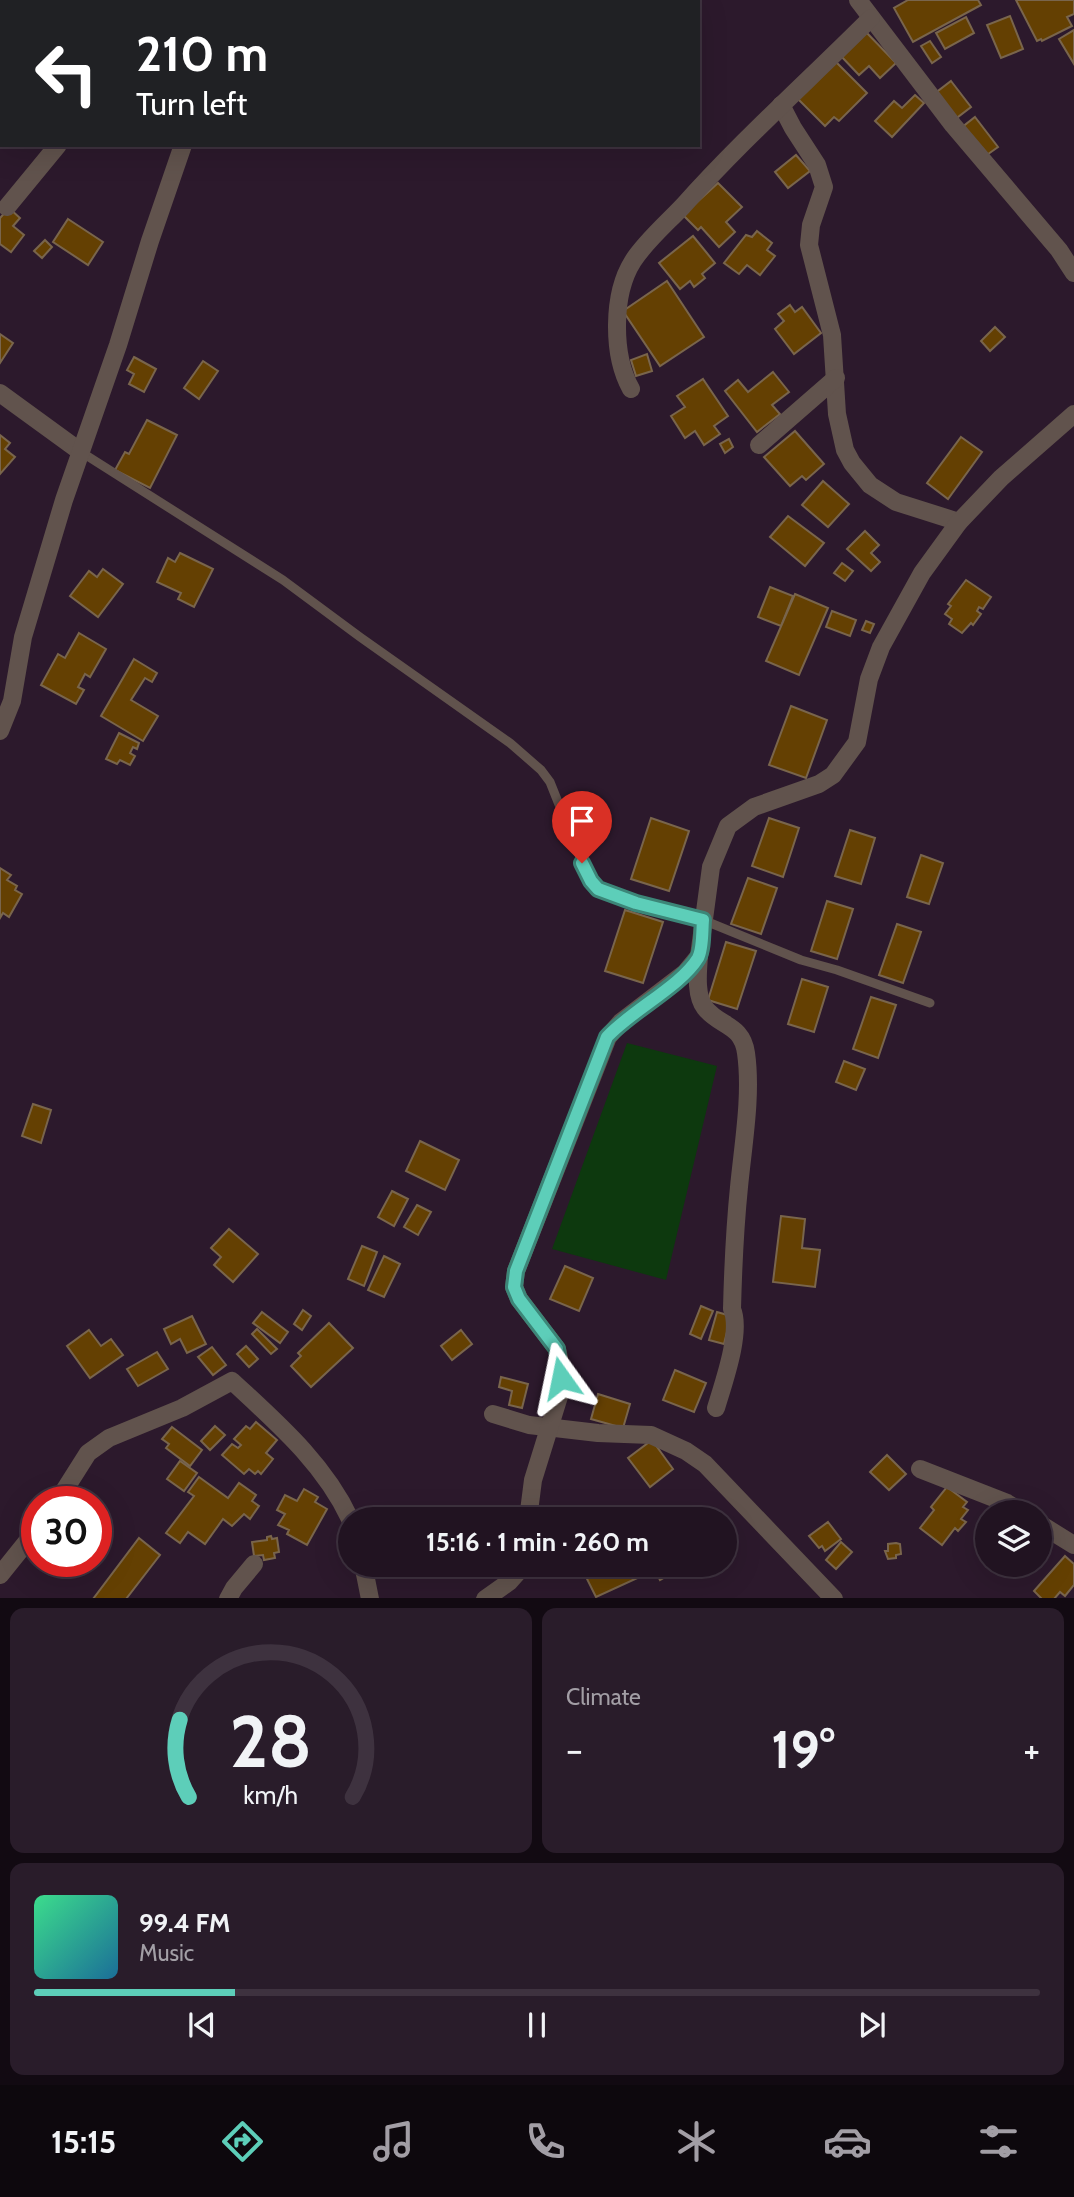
<!DOCTYPE html>
<html lang="en">
<head>
<meta charset="utf-8">
<style>
	body { margin:0; font-family:Cabin,sans-serif; background:#291c2a; color:#f1f3f6; height:100vh; display:flex; flex-direction:column; font-size:26px; white-space:nowrap }
	* { box-sizing:border-box; margin:0 }
	p { font-size:23px; color:#a29ea5 }
	.icon { flex:none; width:38px; height:38px; fill:none; stroke:currentColor; stroke-width:2; stroke-linecap:round; stroke-linejoin:round }
	.map { position:relative; height:1598px; overflow:hidden }
	.details { display:flex; flex-direction:column; gap:10px; padding:10px; background:#120a12; flex:1 }
	.details>* { flex:none }
	.top-card { position:absolute; left:0px; top:0px; width:700px; height:147px; box-shadow:0 7px 28px #0002,0 0 0 2px #3e323f; background:#202124; color:#fff; overflow:hidden }
	.tools { position:absolute; left:975px; top:1500px; display:grid; gap:14px }
	.tools a { display:grid; place-items:center; width:77px; height:77px; border-radius:50%; background:#211321; box-shadow:0 7px 28px #0002,0 0 0 2px #3e323f; font-size:35px }
	.speed { position:absolute; left:21px; top:1486px; display:flex; gap:14px; font-size:35px; font-weight:700; text-align:center }
	.speed>* { display:grid; place-content:center; width:91px; height:91px; border-radius:50%; background:#211321; box-shadow:0 7px 28px #0002,0 0 0 2px #3e323f; line-height:1 }
	.speed .limit { border:10px solid #d22; background:#fff; color:#111 }
	.pin { position:absolute; display:grid; place-items:center; width:60px; height:60px; color:#fff; margin:-72px -30px; border-radius:50% 50% 50% 0; rotate:-45deg; box-shadow:0 0 7px #0007 }
	.pin .icon { rotate:45deg }
	.me { position:absolute; width:77px; margin:-38px; rotate:348deg; stroke-linejoin:round; filter:drop-shadow(0 0 5px #0008) }
	.turn { display:flex; align-items:center; gap:24px; height:147px; padding:0 21px; font-size:32px }
	.turn .icon { width:91px; height:91px; stroke-width:2.5 }
	.turn b { display:block; font-size:49px; line-height:60px }
	.big { font-size:52px; font-weight:700; line-height:1.1 }
	.details .card { flex:1; display:flex; flex-direction:column; justify-content:center; gap:10px; min-width:0; padding:0 24px; border-radius:14px; background:#291c2a }
	.details .dial { align-items:center; gap:0 }
	.dial svg { height:182px; overflow:visible; fill:none; stroke:#3e323f; stroke-width:7; stroke-linecap:round; text-anchor:middle }
	.dial text { fill:#f1f3f6; stroke:none }
	.song { display:flex; align-items:center; gap:21px }
	.cover { width:84px; height:84px; border-radius:10px; background:linear-gradient(135deg,hsl(150 70% 55%),hsl(200 70% 35%)) }
	.played { height:7px; border-radius:4px; background:linear-gradient(90deg,#5dceb9 20%,#3e323f 20%) }
	.keys { display:flex; justify-content:space-around; direction:ltr }
	.heat { display:flex; justify-content:space-between; align-items:center; font-size:38px; direction:ltr }
	.details .tiles { flex:1; display:grid; gap:10px; grid-template-columns:1fr 1fr }
	.card:last-child { grid-column:span 2 }
	.trip { position:absolute; left:338px; top:1507px; width:399px; height:70px; border-radius:35px; background:#211321; box-shadow:0 7px 28px #0002,0 0 0 2px #3e323f; font-weight:700; line-height:70px; text-align:center }
	.dock { display:flex; height:112px; justify-content:space-around; align-items:center; background:#0d080d; color:#a29ea5 }
	.dock .icon { width:49px; height:49px }
	.dock .on { color:#5dceb9 }
	.dock b { font-size:32px; color:#f1f3f6 }
	.map>svg:first-child { display:block }
	.green { fill:#0d390e }
	.building { fill:#644002; stroke:#79654c; stroke-width:2 }
	.lines { fill:none; stroke-linecap:round; stroke-linejoin:round }
	.service { stroke:#61534d; stroke-width:9 }
	.minor { stroke:#61534d; stroke-width:18 }
	.route-casing { stroke:#3c8678; stroke-width:18 }
	.route { stroke:#5dceb9; stroke-width:12 }
</style>
</head>
<body>
<div class="map">
<svg width="1074" height="1599" viewBox="0 0 1074 1599">
	<rect width="100%" height="100%" fill="#2c192c"/>
	<path class="green" d="M 627,1043 L 717,1066 L 666,1280 L 552,1249 Z"/>
	<g class="building">
		<path d="M 908,0 L 978,0 L 981,5 L 913,42 L 894,8 Z"/>
		<path d="M 1016,0 L 1074,0 L 1074,14 L 1067,17 L 1072,26 L 1042,41 L 1041,39 L 1037,41 Z"/>
		<path d="M 1010,16 L 1023,49 L 1001,58 L 987,25 Z"/>
		<path d="M 966,17 L 974,33 L 945,49 L 936,33 Z"/>
		<path d="M 864,30 L 896,63 L 880,78 L 869,66 L 859,75 L 839,54 Z"/>
		<path d="M 1074,30 L 1074,64 L 1059,39 Z"/>
		<path d="M 930,41 L 941,57 L 932,63 L 921,46 Z"/>
		<path d="M 833,59 L 867,93 L 839,121 L 834,117 L 825,126 L 796,97 Z"/>
		<path d="M 951,81 L 971,107 L 954,120 L 934,94 Z"/>
		<path d="M 915,95 L 924,103 L 892,137 L 875,121 L 894,101 L 902,108 Z"/>
		<path d="M 975,117 L 998,147 L 984,157 L 961,128 Z"/>
		<path d="M 796,155 L 810,171 L 788,188 L 775,172 Z"/>
		<path d="M 718,183 L 742,207 L 726,222 L 735,232 L 719,247 L 701,227 L 698,230 L 683,215 Z"/>
		<path d="M 9,208 L 20,218 L 13,226 L 24,235 L 11,252 L 0,244 L 0,218 Z"/>
		<path d="M 68,219 L 103,242 L 88,265 L 53,242 Z"/>
		<path d="M 757,231 L 772,243 L 767,250 L 775,256 L 760,275 L 747,265 L 739,274 L 724,263 L 746,235 L 752,237 Z"/>
		<path d="M 693,236 L 715,263 L 702,274 L 705,278 L 694,287 L 690,281 L 680,289 L 659,263 Z"/>
		<path d="M 45,240 L 52,247 L 42,258 L 34,251 Z"/>
		<path d="M 667,281 L 704,337 L 660,366 L 623,311 Z"/>
		<path d="M 790,305 L 795,312 L 802,307 L 821,333 L 794,354 L 775,329 L 784,321 L 778,314 Z"/>
		<path d="M 995,327 L 1005,337 L 990,351 L 981,341 Z"/>
		<path d="M 0,334 L 13,343 L 0,363 Z"/>
		<path d="M 647,354 L 652,371 L 636,376 L 631,360 Z"/>
		<path d="M 134,357 L 156,369 L 144,392 L 129,384 L 134,374 L 127,370 Z"/>
		<path d="M 203,361 L 218,371 L 199,399 L 184,388 Z"/>
		<path d="M 773,372 L 789,392 L 772,405 L 780,414 L 757,432 L 725,391 L 738,380 L 748,392 Z"/>
		<path d="M 703,379 L 728,416 L 714,426 L 720,434 L 704,445 L 695,431 L 685,438 L 671,416 L 685,407 L 677,396 Z"/>
		<path d="M 147,420 L 177,435 L 150,488 L 115,470 L 125,452 L 129,454 Z"/>
		<path d="M 795,431 L 824,464 L 806,480 L 802,476 L 790,486 L 764,457 Z"/>
		<path d="M 0,435 L 10,443 L 5,449 L 15,457 L 0,474 Z"/>
		<path d="M 961,437 L 982,452 L 948,499 L 927,483 Z"/>
		<path d="M 729,439 L 733,447 L 725,453 L 720,444 Z"/>
		<path d="M 823,481 L 849,504 L 828,527 L 802,505 Z"/>
		<path d="M 788,516 L 824,543 L 805,566 L 770,537 Z"/>
		<path d="M 865,531 L 879,545 L 871,553 L 880,562 L 871,571 L 847,549 Z"/>
		<path d="M 180,553 L 213,569 L 194,607 L 178,599 L 181,593 L 157,582 L 168,558 L 175,562 Z"/>
		<path d="M 842,563 L 853,571 L 845,581 L 834,573 Z"/>
		<path d="M 103,569 L 123,584 L 98,617 L 70,596 L 89,571 L 97,577 Z"/>
		<path d="M 966,580 L 991,597 L 983,609 L 979,607 L 977,611 L 981,614 L 973,625 L 971,623 L 962,633 L 949,624 L 952,619 L 945,614 L 951,606 L 948,604 Z"/>
		<path d="M 770,587 L 793,596 L 781,626 L 758,617 Z"/>
		<path d="M 795,594 L 828,608 L 799,675 L 766,661 Z"/>
		<path d="M 832,611 L 856,620 L 850,636 L 826,627 Z"/>
		<path d="M 866,621 L 874,624 L 870,633 L 862,630 Z"/>
		<path d="M 79,633 L 106,649 L 90,677 L 85,674 L 78,687 L 84,690 L 76,704 L 41,685 L 58,654 L 65,658 Z"/>
		<path d="M 134,659 L 157,673 L 152,682 L 145,678 L 131,700 L 158,716 L 143,741 L 101,716 Z"/>
		<path d="M 791,706 L 827,720 L 806,778 L 769,765 Z"/>
		<path d="M 119,733 L 139,743 L 137,749 L 133,747 L 130,753 L 135,756 L 130,765 L 120,760 L 117,764 L 106,759 Z"/>
		<path d="M 651,818 L 689,831 L 669,891 L 631,879 Z"/>
		<path d="M 769,818 L 799,828 L 783,877 L 752,866 Z"/>
		<path d="M 850,830 L 875,838 L 861,884 L 835,876 Z"/>
		<path d="M 921,855 L 943,863 L 929,904 L 907,897 Z"/>
		<path d="M 0,868 L 11,875 L 7,880 L 17,886 L 15,890 L 22,894 L 9,917 L 3,913 L 0,918 Z"/>
		<path d="M 748,878 L 777,888 L 761,934 L 731,924 Z"/>
		<path d="M 827,901 L 853,909 L 837,959 L 811,951 Z"/>
		<path d="M 625,910 L 663,922 L 643,983 L 605,971 Z"/>
		<path d="M 897,924 L 921,932 L 903,983 L 879,975 Z"/>
		<path d="M 726,942 L 756,951 L 737,1009 L 708,1000 Z"/>
		<path d="M 802,979 L 828,987 L 814,1032 L 788,1024 Z"/>
		<path d="M 871,997 L 896,1005 L 878,1058 L 853,1049 Z"/>
		<path d="M 844,1061 L 865,1069 L 856,1090 L 836,1082 Z"/>
		<path d="M 33,1104 L 51,1110 L 41,1143 L 22,1136 Z"/>
		<path d="M 420,1141 L 459,1160 L 445,1190 L 406,1171 Z"/>
		<path d="M 392,1191 L 408,1199 L 394,1226 L 378,1217 Z"/>
		<path d="M 417,1205 L 431,1212 L 418,1235 L 404,1227 Z"/>
		<path d="M 781,1216 L 805,1219 L 802,1248 L 820,1250 L 815,1287 L 773,1282 Z"/>
		<path d="M 229,1229 L 258,1254 L 233,1282 L 214,1265 L 221,1257 L 211,1248 Z"/>
		<path d="M 362,1246 L 377,1252 L 364,1286 L 348,1279 Z"/>
		<path d="M 384,1256 L 400,1264 L 384,1297 L 368,1290 Z"/>
		<path d="M 565,1266 L 593,1278 L 579,1311 L 550,1299 Z"/>
		<path d="M 701,1306 L 713,1311 L 701,1339 L 690,1334 Z"/>
		<path d="M 303,1310 L 311,1316 L 302,1330 L 294,1324 Z"/>
		<path d="M 262,1312 L 288,1332 L 280,1343 L 253,1323 Z"/>
		<path d="M 717,1312 L 731,1316 L 724,1344 L 709,1340 Z"/>
		<path d="M 192,1316 L 206,1344 L 187,1353 L 180,1339 L 171,1344 L 164,1329 Z"/>
		<path d="M 329,1323 L 353,1348 L 311,1387 L 291,1366 L 301,1356 L 298,1353 Z"/>
		<path d="M 257,1329 L 277,1349 L 271,1354 L 252,1334 Z"/>
		<path d="M 89,1330 L 101,1346 L 111,1339 L 123,1355 L 90,1378 L 67,1346 Z"/>
		<path d="M 461,1330 L 472,1344 L 452,1360 L 441,1346 Z"/>
		<path d="M 246,1346 L 258,1359 L 249,1367 L 237,1354 Z"/>
		<path d="M 212,1347 L 226,1365 L 213,1375 L 198,1357 Z"/>
		<path d="M 157,1352 L 168,1369 L 138,1386 L 127,1369 Z"/>
		<path d="M 675,1370 L 706,1383 L 694,1412 L 663,1400 Z"/>
		<path d="M 501,1377 L 528,1384 L 522,1408 L 509,1405 L 512,1391 L 499,1387 Z"/>
		<path d="M 598,1394 L 630,1404 L 623,1428 L 591,1419 Z"/>
		<path d="M 256,1422 L 277,1440 L 266,1453 L 273,1459 L 261,1474 L 258,1471 L 255,1474 L 249,1469 L 244,1474 L 222,1455 L 232,1444 L 238,1448 L 241,1445 L 234,1439 L 246,1426 L 250,1429 Z"/>
		<path d="M 215,1426 L 225,1435 L 210,1450 L 201,1441 Z"/>
		<path d="M 172,1427 L 202,1450 L 190,1466 L 166,1448 L 169,1444 L 162,1439 Z"/>
		<path d="M 652,1440 L 673,1469 L 650,1487 L 628,1458 Z"/>
		<path d="M 887,1455 L 906,1474 L 889,1490 L 870,1472 Z"/>
		<path d="M 180,1461 L 197,1473 L 184,1491 L 167,1479 Z"/>
		<path d="M 199,1477 L 228,1498 L 239,1483 L 256,1495 L 252,1501 L 259,1506 L 250,1519 L 244,1514 L 232,1526 L 223,1519 L 205,1544 L 188,1532 L 180,1543 L 166,1533 L 194,1496 L 188,1492 Z"/>
		<path d="M 947,1487 L 967,1502 L 963,1507 L 968,1510 L 961,1519 L 966,1522 L 958,1531 L 955,1528 L 942,1545 L 920,1528 L 934,1510 L 931,1507 Z"/>
		<path d="M 304,1489 L 318,1497 L 315,1502 L 327,1509 L 307,1545 L 287,1534 L 289,1530 L 278,1525 L 285,1514 L 277,1510 L 285,1495 L 297,1501 Z"/>
		<path d="M 828,1522 L 841,1539 L 825,1551 L 822,1546 L 819,1548 L 809,1536 Z"/>
		<path d="M 271,1536 L 272,1539 L 277,1538 L 279,1552 L 274,1553 L 275,1558 L 264,1560 L 263,1555 L 254,1556 L 252,1542 L 267,1540 L 267,1537 Z"/>
		<path d="M 139,1538 L 160,1555 L 126,1599 L 93,1599 Z"/>
		<path d="M 37,1542 L 37,1561 L 40,1561 L 37,1564 L 25,1552 Z"/>
		<path d="M 841,1542 L 852,1552 L 836,1569 L 826,1560 Z"/>
		<path d="M 896,1543 L 900,1544 L 901,1554 L 896,1555 L 896,1558 L 888,1559 L 885,1551 L 888,1551 L 888,1544 Z"/>
		<path d="M 1065,1556 L 1074,1564 L 1074,1585 L 1065,1596 L 1060,1592 L 1054,1599 L 1042,1599 L 1034,1591 Z"/>
		<path d="M 590,1564 L 639,1564 L 644,1575 L 596,1597 L 587,1579 L 592,1576 L 587,1566 Z"/>
		<path d="M 652,1564 L 687,1564 L 660,1580 Z"/>
	</g>
	<g class="lines">
		<path class="service" d="M 81,452 L 283,580 L 360,637 L 510,743 L 541,770 L 550,782 L 582,862 L 594,886 L 636,903 L 703,920 L 801,960 L 837,970 L 930,1003"/>
		<g class="minor">
			<path d="M 858,0 L 953,125 L 1059,250 L 1074,273"/>
			<path d="M 235,2 L 236,0"/>
			<path d="M 0,70 L 2,67"/>
			<path d="M 781,105 L 793,128 L 817,165 L 824,187 L 811,225 L 809,245 L 832,335 L 837,414 L 845,450 L 852,463 L 870,485 L 896,502 L 959,522"/>
			<path d="M 7,207 L 58,145"/>
			<path d="M 631,389 C 612,355 612,294 633,261 C 645,242 667,223 683,206 C 742,140 808,81 871,18"/>
			<path d="M 0,393 L 81,452"/>
			<path d="M 759,445 L 836,378"/>
			<path d="M 0,731 L 12,701 L 23,637 L 64,500 L 118,345 L 150,241 L 183,145"/>
			<path d="M 699,956 C 698,971 695,995 705,1008 C 720,1027 742,1024 746,1053 C 752,1095 743,1145 739,1187 C 735,1227 733,1268 732,1309 C 742,1332 723,1384 716,1408"/>
			<path d="M 493,1414 L 529,1425 L 598,1433 L 651,1435 L 686,1451 L 705,1464 L 834,1599"/>
			<path d="M 920,1469 L 1007,1503 L 1021,1512"/>
			<path d="M 57,1502 L 88,1453 L 109,1438 L 182,1408 L 232,1381 C 276,1422 324,1463 350,1519"/>
			<path d="M 528,1519 L 533,1480 L 561,1390 L 561,1367 L 557,1349 L 519,1299 L 514,1287 L 516,1271 L 608,1037 L 621,1022 L 685,973 L 699,956 L 711,867 L 728,826 L 754,807 L 819,784 L 833,775 L 857,742 L 869,679 L 881,647 L 922,573 L 959,522 L 1001,478 L 1074,414"/>
			<path d="M 1040,1524 L 1074,1545"/>
			<path d="M 363,1564 L 370,1599"/>
			<path d="M 0,1575 L 37,1529"/>
			<path d="M 228,1599 L 234,1588 L 254,1564"/>
			<path d="M 485,1599 L 509,1582 L 525,1564"/>
		</g>
	</g>
	<g class="lines">
		<g class="route-casing">
			<path id="route" d="M 561,1378 L 557,1349 L 519,1299 L 514,1287 L 516,1271 L 607,1037 C 632,1010 681,986 698,958 C 703,949 702,931 703,920 L 636,903 L 598,889 L 591,881 L 582,863"/>
		</g>
		<use href="#route" class="route"/>
	</g>
</svg>
<div class="tools">
<a><svg class="icon" aria-label="layers" viewBox="0 0 24 24"><path d="M12 4l9 5-9 5-9-5zM3 14l9 5 9-5"/></svg></a>
</div>
<div class="speed"><div class="limit">30</div></div>
<div class="pin" style="left:582px;top:863px;background:#d93025"><svg class="icon" aria-label="arrive" viewBox="0 0 24 24"><path d="M6 21V4h12l-3 4 3 4H6"/></svg></div>
<svg class="me" style="left:561px;top:1378px" viewBox="-20 -20 40 40"><path d="M0-17L14 15 0 8-14 15z" fill="#5dceb9" stroke="#fff" stroke-width="4"/></svg>
<div class="trip">15:16 · 1 min · 260 m</div>
<div class="top-card">
<div class="turn"><svg class="icon" aria-label="left" viewBox="0 0 24 24"><path d="M17 20v-9H6M10 6l-5 5 5 5"/></svg><div><b>210 m</b>Turn left</div></div>
</div>
</div>
<section class="details">
<div class="tiles">
<div class="card dial"><svg viewBox="0 0 100 80">
<path d="M14 69A42 42 0 1 1 86 69"/>
<path d="M14 69A42 42 0 0 1 10 35" stroke="#5dceb9"/>
<text x="50" y="56" font-size="32" font-weight="700">28</text>
<text x="50" y="72" font-size="11">km/h</text>
</svg></div>
<div class="card"><p>Climate</p>
<div class="heat"><a>−</a><b class="big">19°</b><a>+</a></div>
</div>
<div class="card">
<div class="song"><i class="cover"></i><div><b>99.4 FM</b><p>Music</p></div></div>
<div class="played"></div>
<div class="keys"><svg class="icon" aria-label="previous" viewBox="0 0 24 24"><path d="M18 5L8 12l10 7zM5 5v14"/></svg><svg class="icon" aria-label="pause" viewBox="0 0 24 24"><path d="M8 5v14M16 5v14"/></svg><svg class="icon" aria-label="next" viewBox="0 0 24 24"><path d="M6 5l10 7-10 7zM19 5v14"/></svg></div>
</div>
</div>
</section>
<nav class="dock">
<b>15:15</b>
<svg class="icon on" aria-label="directions" viewBox="0 0 24 24"><path d="M12 3l9 9-9 9-9-9zM9 14v-3h6M13 9l2 2-2 2"/></svg>
<svg class="icon" aria-label="music" viewBox="0 0 24 24"><path d="M9 18V5l10-2v13"/><circle cx="6" cy="18" r="3"/><circle cx="16" cy="16" r="3"/></svg>
<svg class="icon" aria-label="phone" viewBox="0 0 24 24"><path d="M5 4h4l2 5-3 2q2 4 5 5l2-3 5 2v4C11 20 4 13 5 4z"/></svg>
<svg class="icon" aria-label="climate" viewBox="0 0 24 24"><path d="M12 3v18M4 7l16 10M4 17L20 7"/></svg>
<svg class="icon" aria-label="car" viewBox="0 0 24 24"><path d="M5 17H2v-5l4-1 3-4h7l3 4 3 1v5h-3M9 17h6M6 11h13"/><circle cx="7" cy="17" r="2"/><circle cx="17" cy="17" r="2"/></svg>
<svg class="icon" aria-label="filters" viewBox="0 0 24 24"><path d="M4 7h16M4 17h16"/><circle cx="9" cy="7" r="2"/><circle cx="15" cy="17" r="2"/></svg>
</nav>
</body>
</html>
